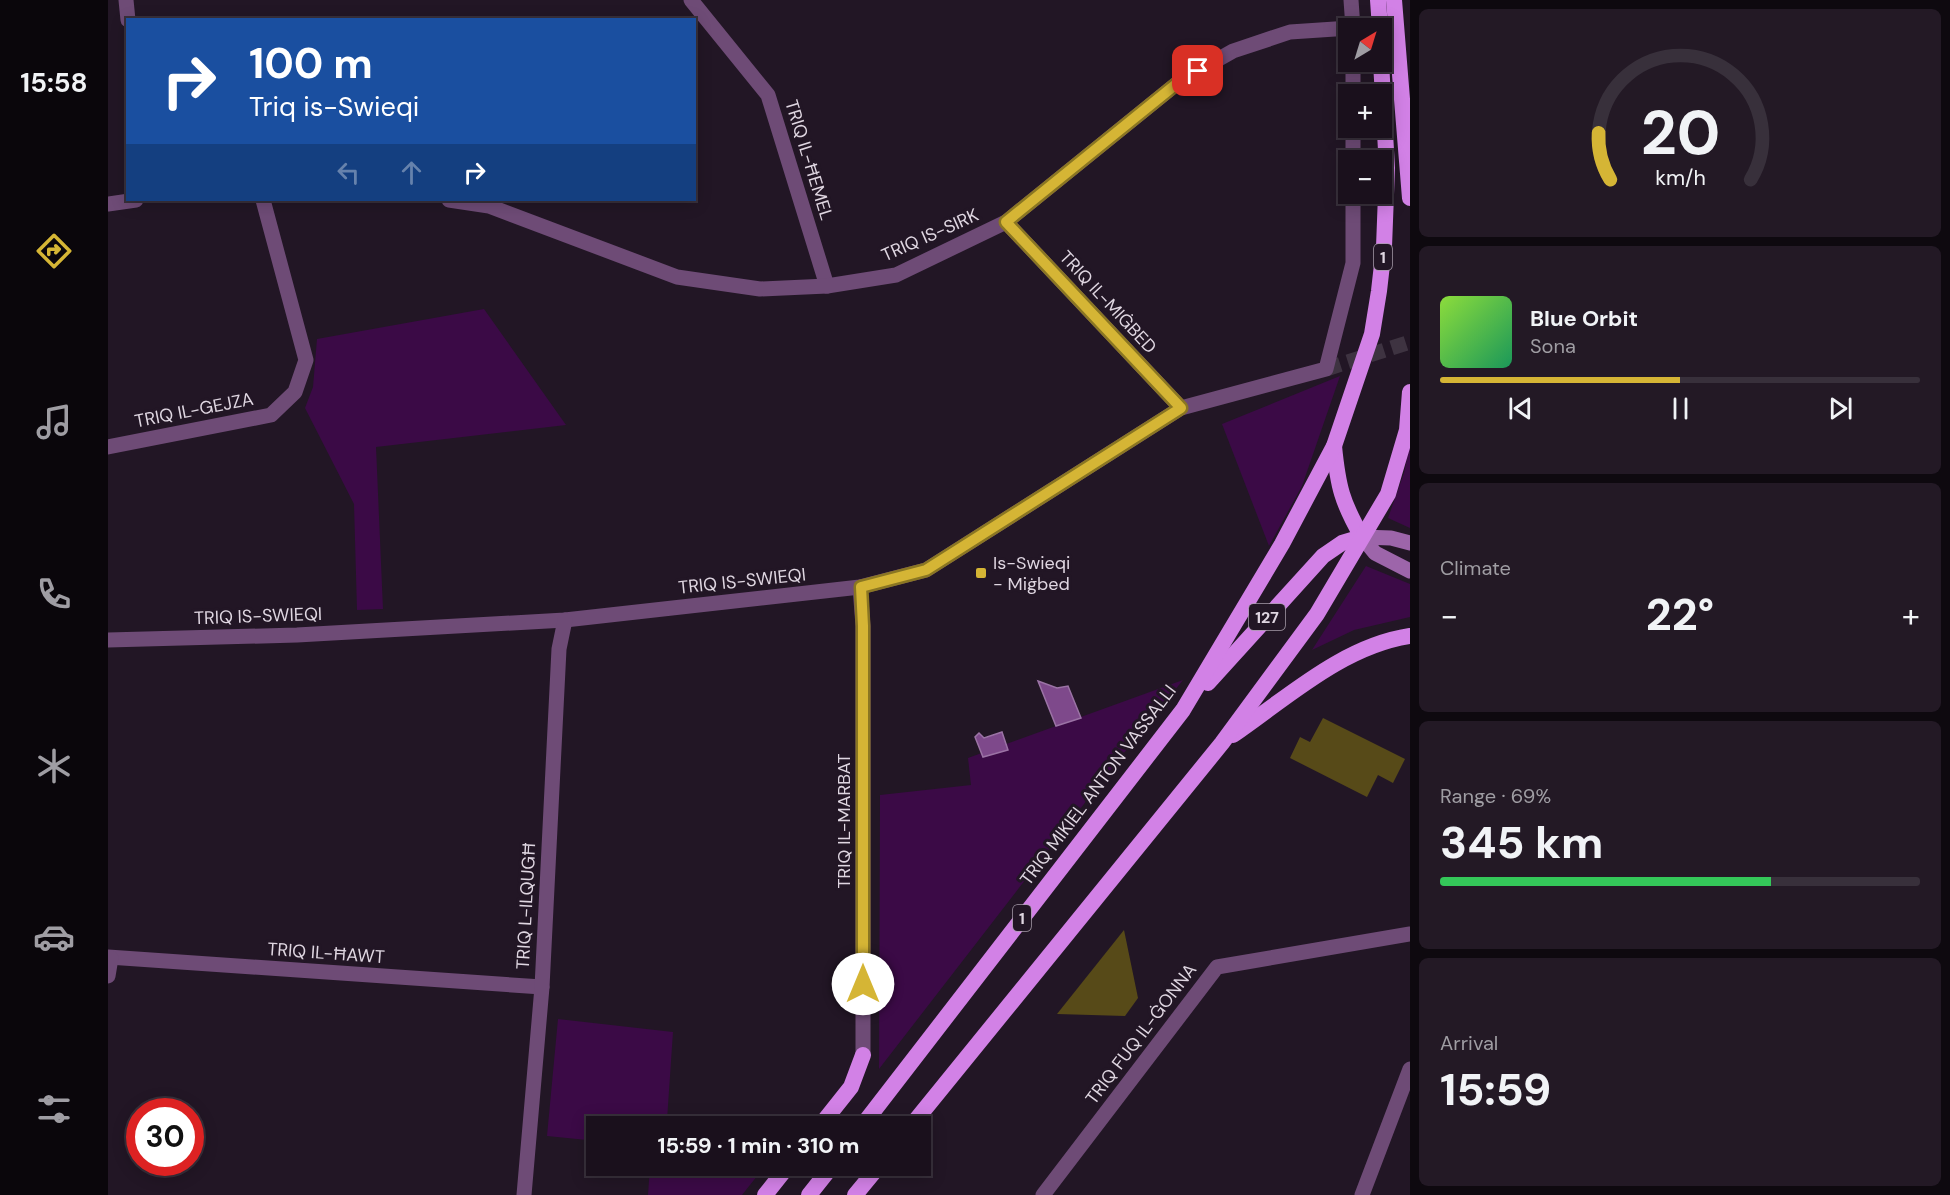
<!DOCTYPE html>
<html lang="en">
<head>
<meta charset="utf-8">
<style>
	body { margin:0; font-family:"DM Sans",sans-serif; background:#231925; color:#f1f3f6; height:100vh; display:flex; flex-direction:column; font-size:22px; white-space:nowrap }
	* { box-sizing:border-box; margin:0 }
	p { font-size:20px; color:#9f9da3 }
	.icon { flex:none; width:33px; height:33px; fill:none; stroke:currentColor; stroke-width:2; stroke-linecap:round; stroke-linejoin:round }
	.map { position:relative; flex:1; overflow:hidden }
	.side { display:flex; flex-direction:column; gap:9px; padding:9px; background:#0e090f; width:540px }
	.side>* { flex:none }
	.banner { position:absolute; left:18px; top:18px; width:570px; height:183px; border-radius:0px; box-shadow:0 3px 15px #0003,0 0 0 2px #38303b; background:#1a4fa0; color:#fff; overflow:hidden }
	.needle { width:39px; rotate:38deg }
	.buttons { position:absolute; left:1230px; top:18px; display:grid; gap:12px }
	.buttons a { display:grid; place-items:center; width:54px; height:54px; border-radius:0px; background:#1a101c; box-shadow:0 3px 15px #0003,0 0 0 2px #38303b; font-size:30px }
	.speed { position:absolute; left:18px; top:1098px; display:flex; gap:12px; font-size:30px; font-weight:700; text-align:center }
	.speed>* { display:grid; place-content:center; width:78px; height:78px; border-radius:50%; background:#1a101c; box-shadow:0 3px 15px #0003,0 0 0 2px #38303b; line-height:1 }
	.speed .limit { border:9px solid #d22; background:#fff; color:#111 }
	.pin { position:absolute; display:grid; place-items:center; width:51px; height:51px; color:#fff; margin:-26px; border-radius:12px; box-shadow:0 3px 9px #0006 }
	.me { position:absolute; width:66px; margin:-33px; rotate:0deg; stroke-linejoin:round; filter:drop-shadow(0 0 4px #0008) }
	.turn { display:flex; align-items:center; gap:21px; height:126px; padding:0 24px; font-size:27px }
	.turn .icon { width:78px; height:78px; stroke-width:2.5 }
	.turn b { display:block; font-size:42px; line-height:51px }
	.lanes { display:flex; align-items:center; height:57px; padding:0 24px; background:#0003; justify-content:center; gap:30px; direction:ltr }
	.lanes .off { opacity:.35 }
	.big { font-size:45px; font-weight:700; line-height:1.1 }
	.side .card { flex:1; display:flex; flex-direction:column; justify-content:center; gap:9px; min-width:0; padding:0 21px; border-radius:9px; background:#231925 }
	.side .dial { align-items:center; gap:0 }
	.dial svg { height:156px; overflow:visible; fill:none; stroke:#38303b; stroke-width:7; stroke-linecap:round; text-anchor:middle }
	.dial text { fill:#f1f3f6; stroke:none }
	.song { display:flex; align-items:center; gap:18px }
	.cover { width:72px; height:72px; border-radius:9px; background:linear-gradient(135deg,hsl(90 70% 55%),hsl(150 70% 35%)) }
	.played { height:6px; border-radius:3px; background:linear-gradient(90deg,#d5b535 50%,#38303b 50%) }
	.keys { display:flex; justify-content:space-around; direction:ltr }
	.heat { display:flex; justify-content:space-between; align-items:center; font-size:33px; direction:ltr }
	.charge { height:9px; border-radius:4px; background:linear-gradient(90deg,#34c759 69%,#38303b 0) }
	.trip { position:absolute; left:478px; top:1116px; width:345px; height:60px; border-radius:0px; background:#1a101c; box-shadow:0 3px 15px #0003,0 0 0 2px #38303b; font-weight:700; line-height:60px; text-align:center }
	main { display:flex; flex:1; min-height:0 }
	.menu { display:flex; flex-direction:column; width:108px; justify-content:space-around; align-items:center; background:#0a060b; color:#9f9da3 }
	.menu .icon { width:42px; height:42px }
	.menu .active { color:#d5b535 }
	.menu b { font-size:27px; color:#f1f3f6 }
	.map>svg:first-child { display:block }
	.green { fill:#3b0a46 }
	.water { fill:#7e498b; stroke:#9b73a5; stroke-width:1.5 }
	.building { fill:#574a18 }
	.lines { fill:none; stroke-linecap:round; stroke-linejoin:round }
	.minor-tunnel { stroke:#3e3341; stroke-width:15; stroke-dasharray:15 8; stroke-linecap:butt }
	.minor { stroke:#6e4b76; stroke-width:15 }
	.secondary { stroke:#9d65aa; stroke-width:15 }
	.trunk { stroke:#d281e6; stroke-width:16 }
	.route-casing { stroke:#8a7622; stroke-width:15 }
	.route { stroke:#d5b535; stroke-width:10 }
	.poi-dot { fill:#d5b535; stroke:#221625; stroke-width:2 }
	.labels { text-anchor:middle; stroke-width:6; stroke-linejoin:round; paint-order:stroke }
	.shield { fill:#221625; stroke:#a69ca9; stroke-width:1.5 }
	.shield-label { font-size:16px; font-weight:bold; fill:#dfd6e1 }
	.street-label { font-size:18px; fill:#dfd6e1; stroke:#221625 }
	.poi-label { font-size:18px; fill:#dfd6e1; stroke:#221625; text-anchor:start }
</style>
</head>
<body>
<main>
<nav class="menu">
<b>15:58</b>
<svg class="icon active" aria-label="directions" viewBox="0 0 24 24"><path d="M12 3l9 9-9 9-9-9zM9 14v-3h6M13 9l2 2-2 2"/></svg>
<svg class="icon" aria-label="music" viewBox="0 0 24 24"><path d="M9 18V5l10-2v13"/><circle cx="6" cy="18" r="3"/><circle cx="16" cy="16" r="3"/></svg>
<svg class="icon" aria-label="phone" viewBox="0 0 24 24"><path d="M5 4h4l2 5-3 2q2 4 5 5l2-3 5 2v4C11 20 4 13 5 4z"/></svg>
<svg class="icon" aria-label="climate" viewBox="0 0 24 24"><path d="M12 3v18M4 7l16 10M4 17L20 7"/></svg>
<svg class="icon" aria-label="car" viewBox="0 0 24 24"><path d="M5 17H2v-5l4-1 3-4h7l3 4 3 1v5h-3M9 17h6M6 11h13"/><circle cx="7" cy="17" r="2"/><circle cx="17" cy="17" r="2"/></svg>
<svg class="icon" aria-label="filters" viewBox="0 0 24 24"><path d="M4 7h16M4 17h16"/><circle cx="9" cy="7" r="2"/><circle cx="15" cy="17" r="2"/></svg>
</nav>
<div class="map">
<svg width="1302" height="1195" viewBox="0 0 1302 1195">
	<rect width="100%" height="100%" fill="#221625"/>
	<g class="green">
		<path d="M 376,309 L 458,425 L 268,447 L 275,609 L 249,610 L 246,504 L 197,408 L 205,387 L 209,339 Z"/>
		<path d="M 1232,376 L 1194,486 L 1161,546 L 1114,424 Z"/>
		<path d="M 1302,444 L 1302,528 L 1280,518 L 1296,473 Z"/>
		<path d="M 1258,566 L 1302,584 L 1302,617 L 1246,630 L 1204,650 Z"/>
		<path d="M 1075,680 L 1003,769 L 771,1069 L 772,795 L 863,785 L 860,758 Z"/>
		<path d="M 450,1019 L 565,1032 L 559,1120 L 625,1126 L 489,1126 L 489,1141 L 439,1136 Z"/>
		<path d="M 542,1166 L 657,1166 L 634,1195 L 540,1195 Z"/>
	</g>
	<g class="water">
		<path d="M 930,681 L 949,688 L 960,686 L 973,718 L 948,726 Z"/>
		<path d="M 894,732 L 900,750 L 875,757 L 867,737 L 871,733 L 876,738 Z"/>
	</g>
	<g class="building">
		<path d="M 1215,718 L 1297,759 L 1285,783 L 1270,775 L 1259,797 L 1182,758 L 1192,737 L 1202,742 Z"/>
		<path d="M 1016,930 L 1030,998 L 1017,1016 L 949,1014 Z"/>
	</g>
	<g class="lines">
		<path class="minor-tunnel" d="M 1218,369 L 1302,342"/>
		<g class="minor">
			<path d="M 18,0 L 20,20"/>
			<path d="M 583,0 L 660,95 L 719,286"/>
			<path d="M 1243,0 L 1245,28"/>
			<path d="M 1245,62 L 1245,94"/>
			<path d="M 1245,128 L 1245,160"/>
			<path d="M 341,200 L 381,206 L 569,277 L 652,289 L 719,286 L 788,275 L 898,222 L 1072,81 L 1125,51 L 1182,32 L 1272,26"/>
			<path d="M 0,204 L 28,200"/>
			<path d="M 898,222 L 1073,408"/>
			<path d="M 0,447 L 163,415 L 187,392 L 198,360 L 155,200"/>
			<path d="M 752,587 L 755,626 L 755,1055"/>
			<path d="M 0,640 L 189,635 L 457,620 L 752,587 L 818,570 L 1073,408 L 1218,369 L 1245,263 L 1245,194"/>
			<path d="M 0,957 L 434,987"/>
			<path d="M 0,976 L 3,958"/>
			<path d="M 416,1195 L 434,987 L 451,649 L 457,620"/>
			<path d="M 935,1195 L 1109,967 L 1302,934"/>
			<path d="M 1254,1195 L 1302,1069"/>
		</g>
		<g class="secondary">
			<path d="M 1254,537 L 1267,553 L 1302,571"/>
			<path d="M 1254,537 L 1283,538 L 1302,543"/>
		</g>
		<g class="trunk">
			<path d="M 1270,0 L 1272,28"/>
			<path d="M 1286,0 L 1302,198"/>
			<path d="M 1226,446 C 1230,487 1234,502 1254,537"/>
			<path d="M 1100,683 L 1215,556 L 1234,543 L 1254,537"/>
			<path d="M 1125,735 C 1179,698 1235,646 1302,636"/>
			<path d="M 712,1126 L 743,1087 L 755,1055"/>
			<path d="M 754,1126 L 1075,710 L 1174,544 L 1226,446 L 1264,334 L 1271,291 L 1276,247 L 1279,168 L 1273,62"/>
			<path d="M 803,1126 L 1114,743 L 1209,614 L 1280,494 L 1299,430 L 1302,392"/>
			<path d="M 657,1195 L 680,1166"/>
			<path d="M 701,1195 L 724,1166"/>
			<path d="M 747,1195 L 771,1166"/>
		</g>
	</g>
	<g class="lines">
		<g class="route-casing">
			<path id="route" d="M 755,984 L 755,626 L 753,587 L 818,570 L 1073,408 L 898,222 L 1072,81 L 1090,71"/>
		</g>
		<use href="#route" class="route"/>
	</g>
	<rect class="poi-dot" x="867" y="567" width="12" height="12" rx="3"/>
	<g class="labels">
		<g class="shield">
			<rect x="1266" y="244" width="18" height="26" rx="4.5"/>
			<rect x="1141" y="604" width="36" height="26" rx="4.5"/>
			<rect x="905" y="905" width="18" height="26" rx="4.5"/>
		</g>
		<g class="shield-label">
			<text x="1275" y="263">1</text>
			<text x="1159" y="623">127</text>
			<text x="914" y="924">1</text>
		</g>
		<g class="street-label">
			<text transform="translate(701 160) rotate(73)" y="6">TRIQ IL-ĦEMEL</text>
			<text transform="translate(822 235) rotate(-24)" y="6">TRIQ IS-SIRK</text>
			<text transform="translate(1000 302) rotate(47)" y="6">TRIQ IL-MIĠBED</text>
			<text transform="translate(86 410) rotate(-11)" y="6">TRIQ IL-GEJZA</text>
			<text transform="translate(634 581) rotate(-6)" y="6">TRIQ IS-SWIEQI</text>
			<text transform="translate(150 616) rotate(-2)" y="6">TRIQ IS-SWIEQI</text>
			<text transform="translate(990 785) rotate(-53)" y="6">TRIQ MIKIEL ANTON VASSALLI</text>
			<text transform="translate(736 821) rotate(-90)" y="6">TRIQ IL-MARBAT</text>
			<text transform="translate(418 906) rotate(-87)" y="6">TRIQ L-ILQUGĦ</text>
			<text transform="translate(218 953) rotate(4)" y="6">TRIQ IL-ĦAWT</text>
			<text transform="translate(1033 1034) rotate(-53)" y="6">TRIQ FUQ IL-ĠONNA</text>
		</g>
		<g class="poi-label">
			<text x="885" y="569">Is-Swieqi<tspan x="885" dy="21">- Miġbed</tspan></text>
		</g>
	</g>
</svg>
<div class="buttons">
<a><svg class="needle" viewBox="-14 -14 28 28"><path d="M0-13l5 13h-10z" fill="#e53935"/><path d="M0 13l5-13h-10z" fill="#9f9da3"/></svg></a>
<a>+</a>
<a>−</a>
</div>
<div class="speed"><div class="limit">30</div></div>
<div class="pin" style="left:1090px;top:71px;background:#d93025"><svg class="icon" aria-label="arrive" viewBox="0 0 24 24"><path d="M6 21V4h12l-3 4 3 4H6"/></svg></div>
<svg class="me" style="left:755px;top:984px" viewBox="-20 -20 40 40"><circle r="19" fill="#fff"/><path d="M0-13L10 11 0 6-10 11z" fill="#d5b535"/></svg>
<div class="trip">15:59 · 1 min · 310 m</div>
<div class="banner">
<div class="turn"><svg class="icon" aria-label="right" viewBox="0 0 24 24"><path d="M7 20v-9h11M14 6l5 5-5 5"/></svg><div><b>100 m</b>Triq is-Swieqi</div></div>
<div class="lanes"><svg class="icon off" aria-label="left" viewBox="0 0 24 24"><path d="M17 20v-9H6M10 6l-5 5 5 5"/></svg><svg class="icon off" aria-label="ahead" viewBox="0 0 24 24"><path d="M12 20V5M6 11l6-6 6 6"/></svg><svg class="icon" aria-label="right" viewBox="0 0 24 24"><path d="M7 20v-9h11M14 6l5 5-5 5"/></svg></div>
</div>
</div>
<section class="side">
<div class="card dial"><svg viewBox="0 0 100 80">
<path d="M14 69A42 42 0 1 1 86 69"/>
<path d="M14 69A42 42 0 0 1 8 45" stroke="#d5b535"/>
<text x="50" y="56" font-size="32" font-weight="700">20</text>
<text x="50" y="72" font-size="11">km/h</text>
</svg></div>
<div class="card">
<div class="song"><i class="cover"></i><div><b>Blue Orbit</b><p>Sona</p></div></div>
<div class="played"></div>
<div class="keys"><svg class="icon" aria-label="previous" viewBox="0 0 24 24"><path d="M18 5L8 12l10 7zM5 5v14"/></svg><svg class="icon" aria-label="pause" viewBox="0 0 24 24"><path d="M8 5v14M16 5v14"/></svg><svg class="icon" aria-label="next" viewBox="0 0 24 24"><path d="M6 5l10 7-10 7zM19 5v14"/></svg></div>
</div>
<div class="card"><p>Climate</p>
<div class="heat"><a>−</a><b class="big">22°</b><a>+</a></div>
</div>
<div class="card"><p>Range · 69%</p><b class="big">345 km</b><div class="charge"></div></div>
<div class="card"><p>Arrival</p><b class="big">15:59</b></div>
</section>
</main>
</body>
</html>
